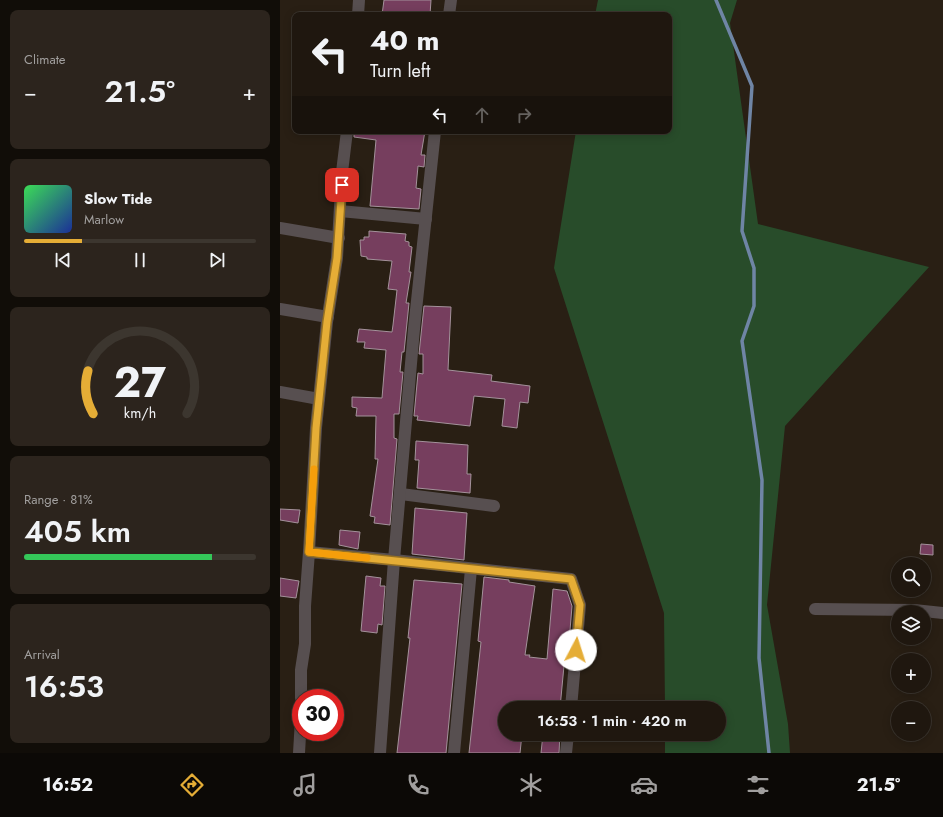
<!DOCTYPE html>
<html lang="en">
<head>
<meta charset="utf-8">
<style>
	body { margin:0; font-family:Jost,sans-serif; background:#2c241d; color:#f1f3f6; height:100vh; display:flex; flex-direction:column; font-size:15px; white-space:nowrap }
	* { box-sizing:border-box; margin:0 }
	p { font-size:13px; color:#a19f9e }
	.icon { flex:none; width:22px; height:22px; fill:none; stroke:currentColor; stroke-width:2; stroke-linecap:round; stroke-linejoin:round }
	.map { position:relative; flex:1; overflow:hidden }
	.panel { display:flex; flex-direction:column; gap:10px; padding:10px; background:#110d08; width:280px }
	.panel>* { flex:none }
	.top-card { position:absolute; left:12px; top:12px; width:380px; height:122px; border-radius:8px; box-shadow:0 2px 10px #0003,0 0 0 1px #3c362f; background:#1f170f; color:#f1f3f6; overflow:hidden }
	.controls { position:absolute; left:611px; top:557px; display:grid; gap:8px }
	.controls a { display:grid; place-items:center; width:40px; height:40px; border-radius:50%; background:#1f170f; box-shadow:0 2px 10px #0003,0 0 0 1px #3c362f; font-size:20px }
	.speed { position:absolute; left:12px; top:689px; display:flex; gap:8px; font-size:20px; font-weight:700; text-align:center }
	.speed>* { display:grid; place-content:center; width:52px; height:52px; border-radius:50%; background:#1f170f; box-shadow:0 2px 10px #0003,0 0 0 1px #3c362f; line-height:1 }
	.speed .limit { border:6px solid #d22; background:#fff; color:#111 }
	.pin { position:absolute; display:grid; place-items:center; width:34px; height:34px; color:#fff; margin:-17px; border-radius:8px; box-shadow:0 2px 6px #0006 }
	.me { position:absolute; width:44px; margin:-22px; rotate:5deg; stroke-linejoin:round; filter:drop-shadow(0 0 3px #0008) }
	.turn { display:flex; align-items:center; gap:14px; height:84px; padding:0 12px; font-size:18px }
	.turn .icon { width:52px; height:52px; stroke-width:2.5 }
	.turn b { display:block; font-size:28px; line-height:34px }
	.lanes { display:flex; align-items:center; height:38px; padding:0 12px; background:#0003; justify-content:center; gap:20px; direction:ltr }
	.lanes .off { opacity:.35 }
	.big { font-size:30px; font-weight:600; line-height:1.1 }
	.panel .widget { flex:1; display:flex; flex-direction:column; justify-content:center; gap:6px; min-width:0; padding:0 14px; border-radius:8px; background:#2c241d }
	.panel .dial { align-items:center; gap:0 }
	.dial svg { height:104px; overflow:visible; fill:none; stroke:#3c362f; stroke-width:7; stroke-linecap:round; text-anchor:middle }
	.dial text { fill:#f1f3f6; stroke:none }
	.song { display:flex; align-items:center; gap:12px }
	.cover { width:48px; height:48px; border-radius:6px; background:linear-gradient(135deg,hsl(130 70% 55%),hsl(230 70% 35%)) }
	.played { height:4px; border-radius:2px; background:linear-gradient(90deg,#e5ad36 25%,#3c362f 25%) }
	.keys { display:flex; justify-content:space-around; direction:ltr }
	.heat { display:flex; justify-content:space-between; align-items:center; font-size:22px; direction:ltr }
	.charge { height:6px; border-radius:3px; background:linear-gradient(90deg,#34c759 81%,#3c362f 0) }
	.trip { position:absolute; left:218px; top:701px; width:228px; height:40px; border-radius:20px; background:#1f170f; box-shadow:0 2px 10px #0003,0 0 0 1px #3c362f; font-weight:600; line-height:40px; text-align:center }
	.dock { display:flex; height:64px; justify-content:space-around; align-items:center; background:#0c0906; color:#a19f9e }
	.dock .icon { width:28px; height:28px }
	.dock .current { color:#e5ad36 }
	.dock b { font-size:18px; color:#f1f3f6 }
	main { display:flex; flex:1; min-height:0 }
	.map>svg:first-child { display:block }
	.green { fill:#284c2a }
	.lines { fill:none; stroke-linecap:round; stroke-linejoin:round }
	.stream { stroke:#6f85a5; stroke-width:3.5 }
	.building { fill:#763e5e; stroke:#a4929b }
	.minor { stroke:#574f50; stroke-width:12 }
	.route-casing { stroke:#957023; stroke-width:10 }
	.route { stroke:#e5ad36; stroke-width:7 }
	.slow { stroke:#f59e0b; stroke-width:7 }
</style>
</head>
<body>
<main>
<section class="panel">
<div class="widget"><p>Climate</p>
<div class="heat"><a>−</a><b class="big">21.5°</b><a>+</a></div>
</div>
<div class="widget">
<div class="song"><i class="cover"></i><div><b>Slow Tide</b><p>Marlow</p></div></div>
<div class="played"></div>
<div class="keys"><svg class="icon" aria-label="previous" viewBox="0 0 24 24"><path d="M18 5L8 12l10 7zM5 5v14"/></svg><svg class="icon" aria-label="pause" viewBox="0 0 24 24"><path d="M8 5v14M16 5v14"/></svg><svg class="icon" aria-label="next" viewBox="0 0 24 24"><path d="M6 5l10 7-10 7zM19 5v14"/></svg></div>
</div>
<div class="widget dial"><svg viewBox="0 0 100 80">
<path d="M14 69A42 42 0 1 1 86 69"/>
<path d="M14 69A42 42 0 0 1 10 36" stroke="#e5ad36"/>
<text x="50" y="56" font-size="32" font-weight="700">27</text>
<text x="50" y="72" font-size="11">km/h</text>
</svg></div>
<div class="widget"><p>Range · 81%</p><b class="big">405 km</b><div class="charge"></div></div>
<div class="widget"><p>Arrival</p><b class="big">16:53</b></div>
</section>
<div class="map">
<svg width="663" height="753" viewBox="0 0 663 753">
	<rect width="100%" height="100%" fill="#291f14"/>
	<path class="green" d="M 318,0 L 457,0 L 450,23 L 478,224 L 649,267 L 505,426 L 487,605 L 508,724 L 510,753 L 385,753 L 385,734 L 439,734 L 439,708 L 385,708 L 384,613 L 274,268 L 296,131 L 389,131 L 389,15 L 315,15 Z"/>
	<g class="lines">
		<path class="stream" d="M 436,0 L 472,86 L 462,231 L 474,268 L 474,306 L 462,341 L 482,480 L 479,658 L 489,753"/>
	</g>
	<g class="building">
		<path d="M 104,0 L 151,0 L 150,15 L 102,15 Z"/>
		<path d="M 74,131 L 145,131 L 141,155 L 145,155 L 144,167 L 138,166 L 136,188 L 141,189 L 139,209 L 90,206 L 96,140 L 74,137 Z"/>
		<path d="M 89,231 L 126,234 L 125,241 L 129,242 L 129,246 L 132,247 L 129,272 L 131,272 L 126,303 L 129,303 L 124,352 L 122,352 L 120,372 L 123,372 L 119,414 L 114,414 L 114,438 L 117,439 L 110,525 L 94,523 L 95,517 L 90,516 L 98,459 L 95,459 L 96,416 L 76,416 L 77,408 L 72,407 L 72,397 L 102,398 L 106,350 L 84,348 L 85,342 L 77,342 L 79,329 L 112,332 L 113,325 L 117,290 L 108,289 L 112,261 L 87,259 L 87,257 L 81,256 L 80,240 L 84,240 L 84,237 L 89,237 Z"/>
		<path d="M 144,306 L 171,307 L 168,370 L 212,375 L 211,381 L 250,386 L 248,403 L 240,402 L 237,428 L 222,426 L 225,399 L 194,396 L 190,426 L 137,420 L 138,416 L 134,416 L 138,373 L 143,374 L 143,354 L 139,354 Z"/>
		<path d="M 136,441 L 188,445 L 187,474 L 191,474 L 190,493 L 137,488 L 139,460 L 135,460 Z"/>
		<path d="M 135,508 L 187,513 L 184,560 L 132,554 Z"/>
		<path d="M 0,509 L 20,510 L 18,523 L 0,520 Z"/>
		<path d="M 60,530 L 80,532 L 78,549 L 59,545 Z"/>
		<path d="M 641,544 L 653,545 L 653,555 L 640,554 Z"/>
		<path d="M 86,576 L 101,578 L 100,586 L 105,586 L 102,625 L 98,624 L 97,633 L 81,631 Z"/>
		<path d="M 204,577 L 229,580 L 229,582 L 255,586 L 245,655 L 250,655 L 249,657 L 267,659 L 273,589 L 287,591 L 292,606 L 288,655 L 285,655 L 280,708 L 225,708 L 225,734 L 242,734 L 240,753 L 189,753 L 201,642 L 198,641 Z"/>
		<path d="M 0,578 L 19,581 L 16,598 L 0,596 Z"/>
		<path d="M 134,580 L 182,584 L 166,753 L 117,753 L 130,638 L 128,638 Z"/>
		<path d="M 263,734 L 280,734 L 279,753 L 261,753 Z"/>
	</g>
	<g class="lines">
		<g class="minor">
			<path d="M 78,15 L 79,0"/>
			<path d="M 169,15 L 171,0"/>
			<path d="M 60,211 L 146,219"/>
			<path d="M 0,228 L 59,238"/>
			<path d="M 0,309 L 48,317"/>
			<path d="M 0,392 L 39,399"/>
			<path d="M 121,494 L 214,506"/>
			<path d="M 29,552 L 36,428 L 47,322 L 57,258 L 62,172 L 67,131"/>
			<path d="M 535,609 L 634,610 L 663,613"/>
			<path d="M 21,698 L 21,670 L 25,644 L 25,606 L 29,552 L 114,560 L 134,329 L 155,131"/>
			<path d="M 19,753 L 21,719"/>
			<path d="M 100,753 L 114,560 L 291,579 L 300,605 L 291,708"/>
			<path d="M 174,753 L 191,569"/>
			<path d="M 286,753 L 288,734"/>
		</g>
	</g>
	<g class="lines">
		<g class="route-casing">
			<path id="route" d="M 62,185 L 57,258 L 47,322 L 36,428 L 29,552 L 291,579 L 300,605 L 296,650"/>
		</g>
		<use href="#route" class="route"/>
		<path class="slow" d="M 34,469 L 29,552 L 87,558"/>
	</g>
</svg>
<div class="controls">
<a><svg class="icon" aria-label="search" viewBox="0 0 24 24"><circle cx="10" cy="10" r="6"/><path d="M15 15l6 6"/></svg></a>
<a><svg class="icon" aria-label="layers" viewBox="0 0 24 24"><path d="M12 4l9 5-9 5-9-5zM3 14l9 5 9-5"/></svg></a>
<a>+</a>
<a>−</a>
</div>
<div class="speed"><div class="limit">30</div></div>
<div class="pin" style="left:62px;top:185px;background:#d93025"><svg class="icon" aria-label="arrive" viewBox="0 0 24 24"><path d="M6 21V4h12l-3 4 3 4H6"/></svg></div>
<svg class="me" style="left:296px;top:650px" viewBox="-20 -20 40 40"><circle r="19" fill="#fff"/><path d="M0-13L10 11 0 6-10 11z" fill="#e5ad36"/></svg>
<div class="trip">16:53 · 1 min · 420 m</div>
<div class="top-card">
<div class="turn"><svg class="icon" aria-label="left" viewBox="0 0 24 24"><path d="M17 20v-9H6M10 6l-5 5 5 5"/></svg><div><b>40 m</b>Turn left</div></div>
<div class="lanes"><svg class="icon" aria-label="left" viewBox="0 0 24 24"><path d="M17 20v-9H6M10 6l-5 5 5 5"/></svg><svg class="icon off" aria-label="ahead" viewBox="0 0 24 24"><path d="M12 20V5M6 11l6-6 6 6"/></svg><svg class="icon off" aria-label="right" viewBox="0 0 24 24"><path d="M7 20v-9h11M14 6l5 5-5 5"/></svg></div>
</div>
</div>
</main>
<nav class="dock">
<b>16:52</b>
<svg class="icon current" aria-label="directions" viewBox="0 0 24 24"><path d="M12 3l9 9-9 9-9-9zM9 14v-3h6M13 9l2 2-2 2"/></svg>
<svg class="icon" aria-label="music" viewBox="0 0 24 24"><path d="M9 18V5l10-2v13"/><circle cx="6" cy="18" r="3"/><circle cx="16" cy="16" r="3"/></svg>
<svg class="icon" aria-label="phone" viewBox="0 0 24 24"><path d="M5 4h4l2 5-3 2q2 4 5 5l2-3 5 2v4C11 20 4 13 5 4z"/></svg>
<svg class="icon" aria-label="climate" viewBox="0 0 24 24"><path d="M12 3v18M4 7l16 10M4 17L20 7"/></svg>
<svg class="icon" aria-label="car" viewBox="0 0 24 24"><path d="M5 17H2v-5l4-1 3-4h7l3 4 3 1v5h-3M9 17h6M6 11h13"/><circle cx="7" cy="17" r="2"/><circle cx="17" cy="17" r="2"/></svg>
<svg class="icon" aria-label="filters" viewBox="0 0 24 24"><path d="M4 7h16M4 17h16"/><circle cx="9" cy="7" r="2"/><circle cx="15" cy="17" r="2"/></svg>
<b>21.5°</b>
</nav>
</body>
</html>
